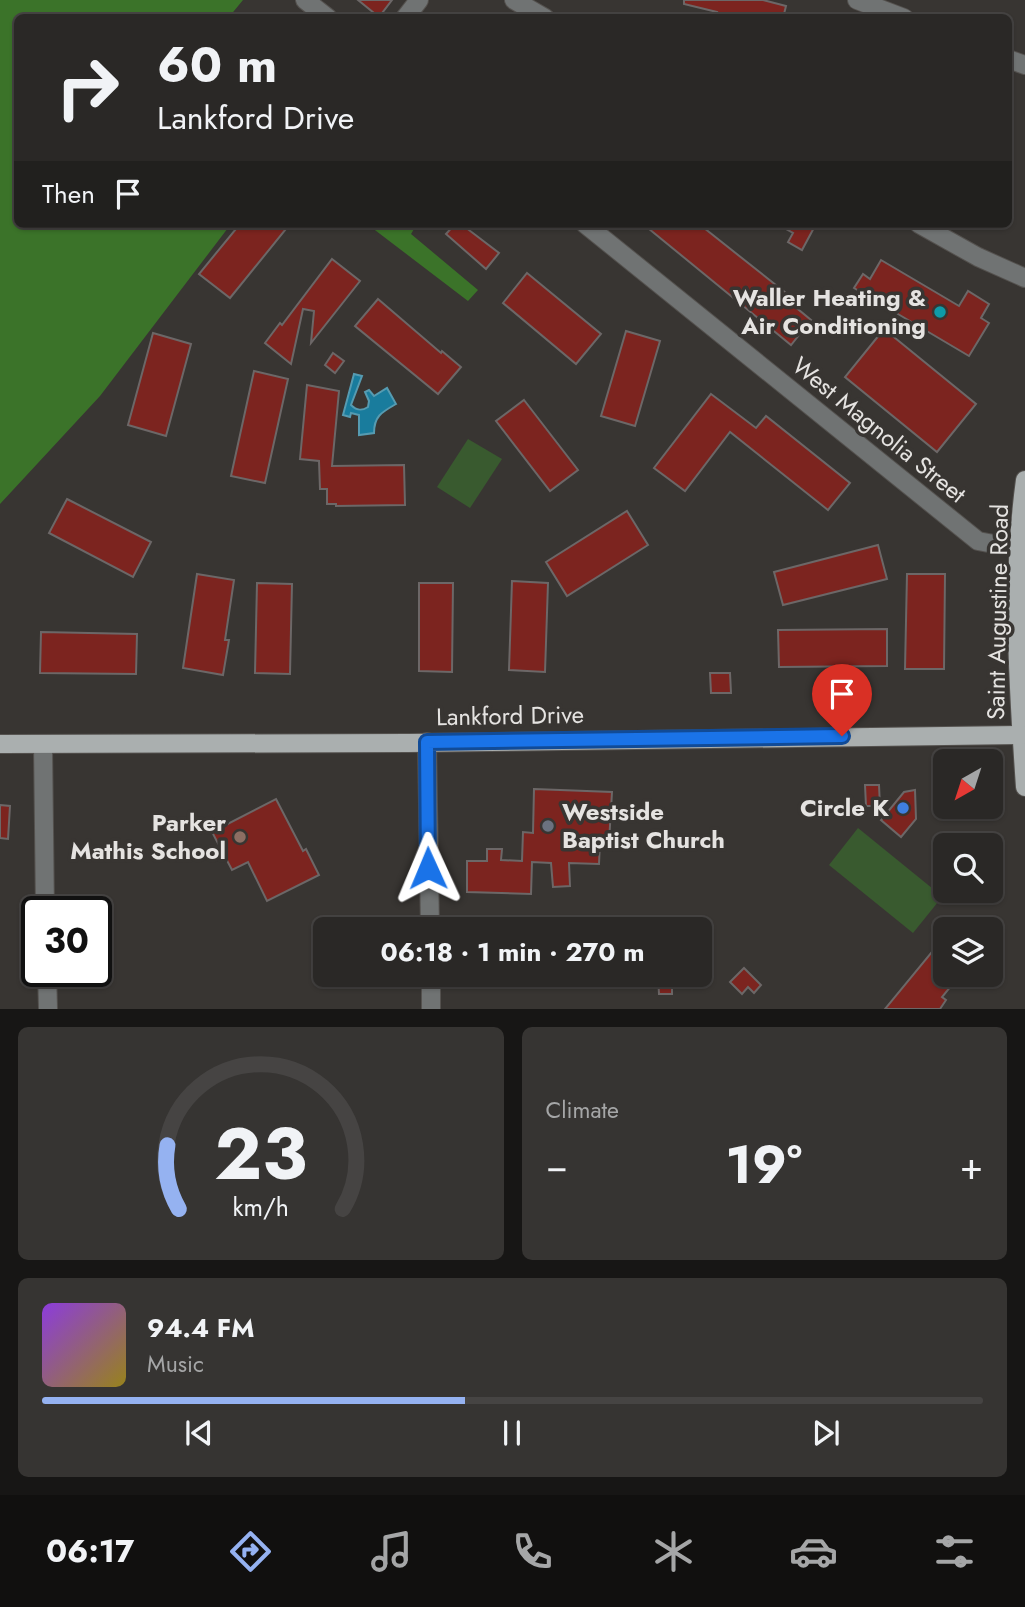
<!DOCTYPE html>
<html lang="en">
<head>
<meta charset="utf-8">
<style>
	body { margin:0; font-family:Jost,sans-serif; background:#363432; color:#f1f3f6; height:100vh; display:flex; flex-direction:column; font-size:26px; white-space:nowrap }
	* { box-sizing:border-box; margin:0 }
	p { font-size:23px; color:#a5a6a7 }
	.icon { flex:none; width:38px; height:38px; fill:none; stroke:currentColor; stroke-width:2; stroke-linecap:round; stroke-linejoin:round }
	.map { position:relative; height:1009px; overflow:hidden }
	.drawer { display:flex; flex-direction:column; gap:18px; padding:18px; background:#171615; flex:1 }
	.drawer>* { flex:none }
	.top-card { position:absolute; left:14px; top:14px; width:998px; height:214px; border-radius:10px; box-shadow:0 2px 5px #0004,0 0 0 2px #464443; background:#2a2826; color:#f1f3f6; overflow:hidden }
	.needle { width:46px; rotate:219deg }
	.fabs { position:absolute; left:933px; top:749px; display:grid; gap:14px }
	.fabs a { display:grid; place-items:center; width:70px; height:70px; border-radius:10px; background:#2a2826; box-shadow:0 2px 5px #0004,0 0 0 2px #464443; font-size:35px }
	.speed { position:absolute; left:21px; top:896px; display:flex; gap:14px; font-size:35px; font-weight:700; text-align:center }
	.speed>* { display:grid; place-content:center; width:91px; height:91px; border-radius:50%; background:#2a2826; box-shadow:0 2px 5px #0004,0 0 0 2px #464443; line-height:1 }
	.speed .limit { border:4px solid #111; border-radius:10px; background:#fff; color:#111 }
	.pin { position:absolute; display:grid; place-items:center; width:60px; height:60px; color:#fff; margin:-72px -30px; border-radius:50% 50% 50% 0; rotate:-45deg; box-shadow:0 0 7px #0007 }
	.pin .icon { rotate:45deg }
	.me { position:absolute; width:77px; margin:-38px; rotate:359deg; stroke-linejoin:round; filter:drop-shadow(0 0 5px #0008) }
	.turn { display:flex; align-items:center; gap:24px; height:147px; padding:0 28px; font-size:32px }
	.turn .icon { width:91px; height:91px; stroke-width:2.5 }
	.turn b { display:block; font-size:49px; line-height:60px }
	.then { display:flex; align-items:center; height:66px; padding:0 28px; background:#0003; gap:14px; font-size:26px }
	.big { font-size:52px; font-weight:700; line-height:1.1 }
	.drawer .card { flex:1; display:flex; flex-direction:column; justify-content:center; gap:10px; min-width:0; padding:0 24px; border-radius:10px; background:#363432 }
	.drawer .dial { align-items:center; gap:0 }
	.dial svg { height:182px; overflow:visible; fill:none; stroke:#464443; stroke-width:7; stroke-linecap:round; text-anchor:middle }
	.dial text { fill:#f1f3f6; stroke:none }
	.song { display:flex; align-items:center; gap:21px }
	.cover { width:84px; height:84px; border-radius:10px; background:linear-gradient(135deg,hsl(270 70% 55%),hsl(50 70% 35%)) }
	.played { height:7px; border-radius:4px; background:linear-gradient(90deg,#95b2f1 45%,#464443 45%) }
	.keys { display:flex; justify-content:space-around; direction:ltr }
	.heat { display:flex; justify-content:space-between; align-items:center; font-size:38px; direction:ltr }
	.drawer .tiles { flex:1; display:grid; gap:18px; grid-template-columns:1fr 1fr }
	.card:last-child { grid-column:span 2 }
	.trip { position:absolute; left:313px; top:917px; width:399px; height:70px; border-radius:10px; background:#2a2826; box-shadow:0 2px 5px #0004,0 0 0 2px #464443; font-weight:700; line-height:70px; text-align:center }
	.dock { display:flex; height:112px; justify-content:space-around; align-items:center; background:#11100f; color:#a5a6a7 }
	.dock .icon { width:49px; height:49px }
	.dock .on { color:#95b2f1 }
	.dock b { font-size:32px; color:#f1f3f6 }
	.map>svg:first-child { display:block }
	.green { fill:#395a2f }
	.forest { fill:#3b7329 }
	.water { fill:#197c9d; stroke:#569bb1; stroke-width:2 }
	.building { fill:#7c241f; stroke:#6c6767; stroke-width:2 }
	.lines { fill:none; stroke-linecap:round; stroke-linejoin:round }
	.minor-casing { stroke:#54514e; stroke-width:20 }
	.major-casing { stroke:#54514e; stroke-width:20 }
	.minor { stroke:#707373; stroke-width:18 }
	.major { stroke:#aaafaf; stroke-width:18 }
	.route-casing { stroke:#114b97; stroke-width:18 }
	.route { stroke:#1a73e8; stroke-width:12 }
	.culture-dot { fill:#0f9aa8; stroke:#383532; stroke-width:2.5 }
	.shop-dot { fill:#3f7fe0; stroke:#383532; stroke-width:2.5 }
	.worship-dot { fill:#6b7280; stroke:#383532; stroke-width:2.5 }
	.education-dot { fill:#8d6e63; stroke:#383532; stroke-width:2.5 }
	.labels { text-anchor:middle; stroke-width:7; stroke-linejoin:round; paint-order:stroke }
	.poi-label { font-size:24px; font-weight:bold; fill:#e5e3e1; stroke:#383532; text-anchor:end }
	.street-label { font-size:24px; fill:#e5e3e1; stroke:#383532 }
</style>
</head>
<body>
<div class="map">
<svg width="1025" height="1009" viewBox="0 0 1025 1009">
	<rect width="100%" height="100%" fill="#383532"/>
	<g class="green">
		<path d="M 468,439 L 502,459 L 470,508 L 437,487 Z"/>
		<path d="M 858,828 L 938,893 L 938,902 L 913,933 L 829,865 Z"/>
	</g>
	<g class="forest">
		<path d="M 0,0 L 243,0 L 229,17 L 18,18 L 18,224 L 231,224 L 100,396 L 0,504 Z"/>
		<path d="M 367,224 L 417,224 L 411,234 L 478,290 L 468,301 Z"/>
	</g>
	<path class="water" d="M 354,374 L 362,376 L 351,405 C 357,411 362,411 368,407 L 369,401 L 365,392 L 369,390 L 374,396 L 387,388 L 396,404 C 382,412 374,416 374,433 L 359,435 L 359,415 L 351,413 L 350,417 L 343,415 Z"/>
	<g class="building">
		<path d="M 358,0 L 392,0 L 379,17 Z"/>
		<path d="M 684,0 L 763,0 L 786,6 L 783,18 L 725,18 L 716,15 L 717,12 L 684,4 Z"/>
		<path d="M 240,224 L 290,224 L 230,298 L 199,274 Z"/>
		<path d="M 455,224 L 463,229 L 465,227 L 499,253 L 486,269 L 446,234 Z"/>
		<path d="M 643,224 L 699,224 L 796,301 L 793,305 L 811,320 L 791,345 Z"/>
		<path d="M 777,224 L 816,224 L 802,250 L 788,242 L 793,233 Z"/>
		<path d="M 332,259 L 360,281 L 311,343 L 314,311 L 303,309 L 291,364 L 265,343 L 280,323 L 282,325 Z"/>
		<path d="M 881,260 L 959,306 L 968,291 L 989,304 L 981,318 L 989,323 L 969,356 L 854,288 L 863,274 L 870,279 Z"/>
		<path d="M 527,273 L 601,334 L 576,364 L 503,303 Z"/>
		<path d="M 378,299 L 441,353 L 442,351 L 461,367 L 438,394 L 355,326 Z"/>
		<path d="M 884,329 L 976,404 L 937,452 L 845,377 Z"/>
		<path d="M 626,331 L 660,341 L 635,426 L 601,416 Z"/>
		<path d="M 153,333 L 191,344 L 166,436 L 128,425 Z"/>
		<path d="M 333,353 L 344,361 L 335,373 L 325,365 Z"/>
		<path d="M 254,371 L 288,379 L 265,483 L 231,476 Z"/>
		<path d="M 307,385 L 339,391 L 332,466 L 404,465 L 405,505 L 336,506 L 336,504 L 327,504 L 327,489 L 320,489 L 319,461 L 300,459 Z"/>
		<path d="M 711,394 L 756,428 L 766,416 L 850,483 L 828,510 L 730,432 L 685,491 L 654,468 Z"/>
		<path d="M 524,400 L 578,470 L 550,491 L 496,421 Z"/>
		<path d="M 67,499 L 151,542 L 133,577 L 49,533 Z"/>
		<path d="M 627,511 L 648,545 L 567,596 L 546,562 Z"/>
		<path d="M 878,545 L 887,579 L 783,605 L 774,572 Z"/>
		<path d="M 197,574 L 234,580 L 225,640 L 229,640 L 223,675 L 183,668 Z"/>
		<path d="M 907,574 L 945,574 L 944,669 L 905,669 Z"/>
		<path d="M 512,581 L 548,583 L 545,672 L 509,670 Z"/>
		<path d="M 257,583 L 292,584 L 290,674 L 255,673 Z"/>
		<path d="M 419,583 L 453,583 L 452,672 L 419,671 Z"/>
		<path d="M 887,629 L 887,666 L 779,667 L 778,630 Z"/>
		<path d="M 41,632 L 137,634 L 136,674 L 40,673 Z"/>
		<path d="M 710,673 L 730,673 L 731,693 L 711,693 Z"/>
		<path d="M 865,785 L 879,785 L 880,806 L 866,806 Z"/>
		<path d="M 534,789 L 612,792 L 609,842 L 600,841 L 599,864 L 569,863 L 570,886 L 553,887 L 551,863 L 532,862 L 531,894 L 467,892 L 467,861 L 487,861 L 487,849 L 502,849 L 501,860 L 522,861 L 523,832 L 533,833 Z"/>
		<path d="M 915,790 L 916,819 L 901,837 L 881,820 L 904,792 Z"/>
		<path d="M 276,799 L 303,851 L 306,849 L 319,875 L 267,901 L 248,862 L 232,870 L 212,832 Z"/>
		<path d="M 0,805 L 10,806 L 8,839 L 0,838 Z"/>
		<path d="M 945,936 L 945,975 L 960,975 L 942,997 L 946,1000 L 940,1009 L 885,1009 Z"/>
		<path d="M 744,968 L 761,985 L 754,993 L 748,987 L 742,994 L 730,982 Z"/>
		<path d="M 658,975 L 672,975 L 672,994 L 659,994 Z"/>
	</g>
	<g class="lines">
		<g class="minor-casing">
			<g id="minor">
				<path d="M 305,0 L 328,18"/>
				<path d="M 514,0 L 545,18"/>
				<path d="M 857,0 L 904,18"/>
				<path d="M 405,18 L 419,0"/>
				<path d="M 1008,59 L 1025,65"/>
				<path d="M 585,224 L 978,541 L 1020,549"/>
				<path d="M 919,224 L 978,257 L 1025,278"/>
				<path d="M 427,742 L 430,929"/>
				<path d="M 43,745 L 45,912"/>
				<path d="M 47,971 L 48,1009"/>
				<path d="M 431,975 L 431,1009"/>
			</g>
		</g>
		<g class="major-casing">
			<g id="major">
				<path d="M 1025,480 C 1011,581 1018,686 1025,787"/>
				<path d="M 0,744 L 409,743 L 1022,735"/>
			</g>
		</g>
		<use href="#minor" class="minor"/>
		<use href="#major" class="major"/>
	</g>
	<g class="lines">
		<g class="route-casing">
			<path id="route" d="M 428,868 L 427,742 L 842,736"/>
		</g>
		<use href="#route" class="route"/>
	</g>
	<circle class="culture-dot" cx="940" cy="312" r="7"/>
	<circle class="shop-dot" cx="903" cy="808" r="7"/>
	<circle class="worship-dot" cx="548" cy="826" r="7"/>
	<circle class="education-dot" cx="240" cy="837" r="7"/>
	<g class="labels">
		<g class="poi-label">
			<text x="926" y="306">Waller Heating &amp;<tspan x="926" dy="28">Air Conditioning</tspan></text>
			<text x="889" y="816">Circle K</text>
			<text x="562" y="820" text-anchor="start">Westside<tspan x="562" dy="28">Baptist Church</tspan></text>
			<text x="226" y="831">Parker<tspan x="226" dy="28">Mathis School</tspan></text>
		</g>
		<g class="street-label">
			<text transform="translate(879 430) rotate(39)" y="8">West Magnolia Street</text>
			<text transform="translate(998 612) rotate(-89)" y="8">Saint Augustine Road</text>
			<text transform="translate(510 716) rotate(-1)" y="8">Lankford Drive</text>
		</g>
	</g>
</svg>
<div class="fabs">
<a><svg class="needle" viewBox="-14 -14 28 28"><path d="M0-13l5 13h-10z" fill="#e53935"/><path d="M0 13l5-13h-10z" fill="#a5a6a7"/></svg></a>
<a><svg class="icon" aria-label="search" viewBox="0 0 24 24"><circle cx="10" cy="10" r="6"/><path d="M15 15l6 6"/></svg></a>
<a><svg class="icon" aria-label="layers" viewBox="0 0 24 24"><path d="M12 4l9 5-9 5-9-5zM3 14l9 5 9-5"/></svg></a>
</div>
<div class="speed"><div class="limit">30</div></div>
<div class="pin" style="left:842px;top:736px;background:#d93025"><svg class="icon" aria-label="arrive" viewBox="0 0 24 24"><path d="M6 21V4h12l-3 4 3 4H6"/></svg></div>
<svg class="me" style="left:428px;top:868px" viewBox="-20 -20 40 40"><path d="M0-17L14 15 0 8-14 15z" fill="#1a73e8" stroke="#fff" stroke-width="4"/></svg>
<div class="trip">06:18 · 1 min · 270 m</div>
<div class="top-card">
<div class="turn"><svg class="icon" aria-label="right" viewBox="0 0 24 24"><path d="M7 20v-9h11M14 6l5 5-5 5"/></svg><div><b>60 m</b>Lankford Drive</div></div>
<div class="then">Then<svg class="icon" aria-label="arrive" viewBox="0 0 24 24"><path d="M6 21V4h12l-3 4 3 4H6"/></svg></div>
</div>
</div>
<section class="drawer">
<div class="tiles">
<div class="card dial"><svg viewBox="0 0 100 80">
<path d="M14 69A42 42 0 1 1 86 69"/>
<path d="M14 69A42 42 0 0 1 9 41" stroke="#95b2f1"/>
<text x="50" y="56" font-size="32" font-weight="700">23</text>
<text x="50" y="72" font-size="11">km/h</text>
</svg></div>
<div class="card"><p>Climate</p>
<div class="heat"><a>−</a><b class="big">19°</b><a>+</a></div>
</div>
<div class="card">
<div class="song"><i class="cover"></i><div><b>94.4 FM</b><p>Music</p></div></div>
<div class="played"></div>
<div class="keys"><svg class="icon" aria-label="previous" viewBox="0 0 24 24"><path d="M18 5L8 12l10 7zM5 5v14"/></svg><svg class="icon" aria-label="pause" viewBox="0 0 24 24"><path d="M8 5v14M16 5v14"/></svg><svg class="icon" aria-label="next" viewBox="0 0 24 24"><path d="M6 5l10 7-10 7zM19 5v14"/></svg></div>
</div>
</div>
</section>
<nav class="dock">
<b>06:17</b>
<svg class="icon on" aria-label="directions" viewBox="0 0 24 24"><path d="M12 3l9 9-9 9-9-9zM9 14v-3h6M13 9l2 2-2 2"/></svg>
<svg class="icon" aria-label="music" viewBox="0 0 24 24"><path d="M9 18V5l10-2v13"/><circle cx="6" cy="18" r="3"/><circle cx="16" cy="16" r="3"/></svg>
<svg class="icon" aria-label="phone" viewBox="0 0 24 24"><path d="M5 4h4l2 5-3 2q2 4 5 5l2-3 5 2v4C11 20 4 13 5 4z"/></svg>
<svg class="icon" aria-label="climate" viewBox="0 0 24 24"><path d="M12 3v18M4 7l16 10M4 17L20 7"/></svg>
<svg class="icon" aria-label="car" viewBox="0 0 24 24"><path d="M5 17H2v-5l4-1 3-4h7l3 4 3 1v5h-3M9 17h6M6 11h13"/><circle cx="7" cy="17" r="2"/><circle cx="17" cy="17" r="2"/></svg>
<svg class="icon" aria-label="filters" viewBox="0 0 24 24"><path d="M4 7h16M4 17h16"/><circle cx="9" cy="7" r="2"/><circle cx="15" cy="17" r="2"/></svg>
</nav>
</body>
</html>
